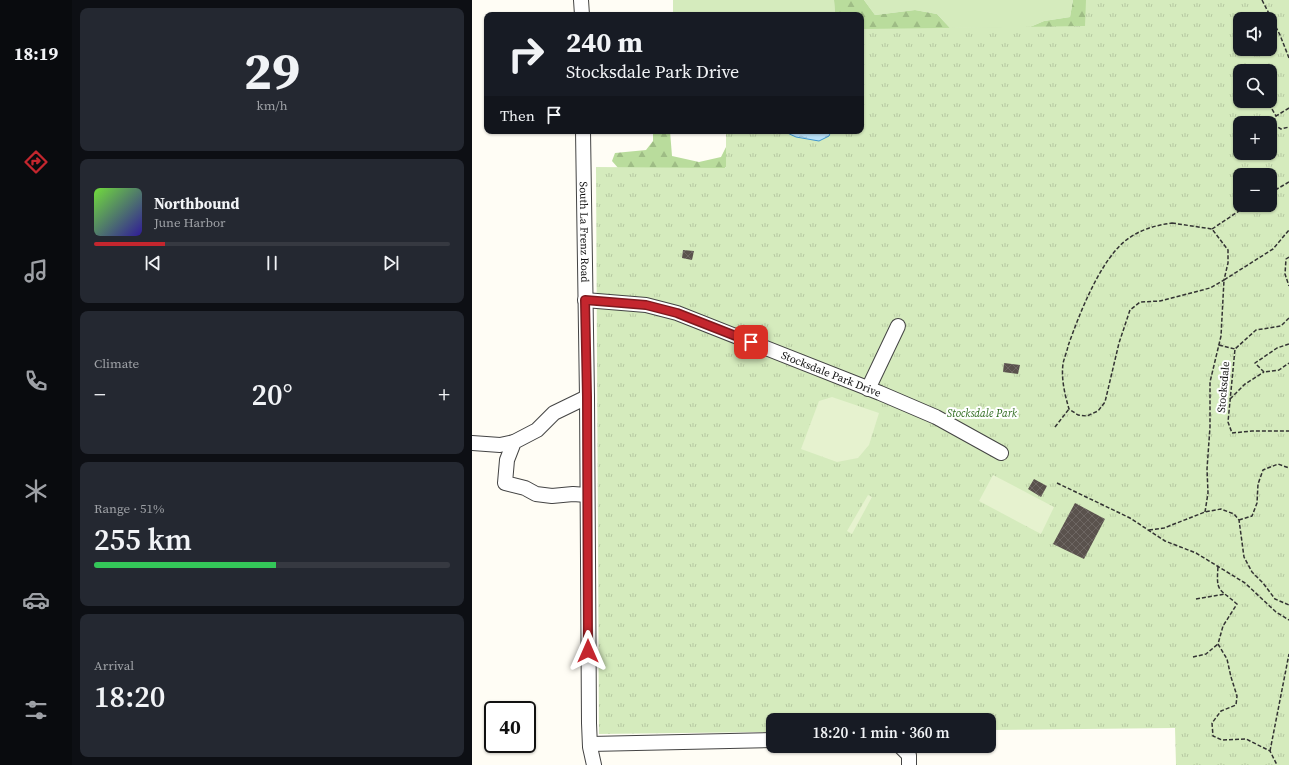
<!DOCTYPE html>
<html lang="en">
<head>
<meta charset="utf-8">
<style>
	body { margin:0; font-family:"Source Serif 4",serif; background:#242831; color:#f1f3f6; height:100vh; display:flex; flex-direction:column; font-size:15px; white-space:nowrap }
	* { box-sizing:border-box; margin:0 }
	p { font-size:13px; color:#9ea1a6 }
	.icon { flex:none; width:22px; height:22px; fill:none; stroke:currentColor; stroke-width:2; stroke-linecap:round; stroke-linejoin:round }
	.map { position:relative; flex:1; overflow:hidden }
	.drawer { display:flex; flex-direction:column; gap:8px; padding:8px; background:#0d0f14; width:400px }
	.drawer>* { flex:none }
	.top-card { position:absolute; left:12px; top:12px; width:380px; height:122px; border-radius:8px; box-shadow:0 1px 3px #0004; background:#171b24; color:#f1f3f6; overflow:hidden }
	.controls { position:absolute; left:761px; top:12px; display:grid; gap:8px }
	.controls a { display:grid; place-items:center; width:44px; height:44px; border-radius:8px; background:#171b24; box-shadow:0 1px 3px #0004; font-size:20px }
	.speed { position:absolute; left:12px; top:701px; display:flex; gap:8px; font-size:20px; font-weight:700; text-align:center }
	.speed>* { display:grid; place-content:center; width:52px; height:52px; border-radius:50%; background:#171b24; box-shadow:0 1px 3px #0004; line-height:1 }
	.speed .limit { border:2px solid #111; border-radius:6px; background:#fff; color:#111 }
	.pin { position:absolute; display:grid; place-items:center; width:34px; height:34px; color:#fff; margin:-17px; border-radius:8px; box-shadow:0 2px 6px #0006 }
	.me { position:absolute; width:44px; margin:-22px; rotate:0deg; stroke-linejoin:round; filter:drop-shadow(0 0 3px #0008) }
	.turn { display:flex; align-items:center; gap:14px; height:84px; padding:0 16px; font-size:18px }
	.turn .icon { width:52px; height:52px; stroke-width:2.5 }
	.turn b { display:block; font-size:28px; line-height:34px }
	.then { display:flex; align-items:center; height:38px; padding:0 16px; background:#0003; gap:8px; font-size:15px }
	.big { font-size:30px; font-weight:600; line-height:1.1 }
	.drawer .tile { flex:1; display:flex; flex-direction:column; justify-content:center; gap:6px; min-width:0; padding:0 14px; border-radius:8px; background:#242831 }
	.drawer .dial { align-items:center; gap:0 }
	.dial b { font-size:52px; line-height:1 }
	.song { display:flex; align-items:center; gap:12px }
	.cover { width:48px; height:48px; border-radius:6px; background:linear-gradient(135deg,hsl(100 70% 55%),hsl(250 70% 35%)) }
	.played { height:4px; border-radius:2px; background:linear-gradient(90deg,#c4262e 20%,#363941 20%) }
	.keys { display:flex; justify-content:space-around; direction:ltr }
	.heat { display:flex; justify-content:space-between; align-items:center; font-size:22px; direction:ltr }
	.charge { height:6px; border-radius:3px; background:linear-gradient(90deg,#34c759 51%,#363941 0) }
	.trip { position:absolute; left:294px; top:713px; width:230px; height:40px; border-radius:8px; background:#171b24; box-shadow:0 1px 3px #0004; font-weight:600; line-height:40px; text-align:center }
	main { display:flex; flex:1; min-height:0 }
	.dock { display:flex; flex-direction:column; width:72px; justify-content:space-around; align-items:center; background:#090b0e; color:#9ea1a6 }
	.dock .icon { width:28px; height:28px }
	.dock .active { color:#c4262e }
	.dock b { font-size:18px; color:#f1f3f6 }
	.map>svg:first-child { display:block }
	.grass { fill:#d5ebbd }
	.forest { fill:url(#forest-firs) }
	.park { fill:url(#park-tufts); fill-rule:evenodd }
	.pitch { fill:#e6f2cf }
	.water { fill:url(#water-ripples); stroke:#3f96cf }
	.building { fill:url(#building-cross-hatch) }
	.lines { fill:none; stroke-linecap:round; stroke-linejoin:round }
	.minor-casing { stroke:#444; stroke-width:16 }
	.path { stroke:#333; stroke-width:1.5; stroke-dasharray:4 2; stroke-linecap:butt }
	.minor { stroke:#fff; stroke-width:14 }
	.route-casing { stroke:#7f191e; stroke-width:10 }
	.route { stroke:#c4262e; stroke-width:7 }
	.labels { text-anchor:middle; stroke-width:4; stroke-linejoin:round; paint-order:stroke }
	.street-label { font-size:11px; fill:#111; stroke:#fff }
	.park-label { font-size:11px; font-style:italic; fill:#2f6b1f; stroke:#fff }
</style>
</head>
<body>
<main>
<nav class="dock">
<b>18:19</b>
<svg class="icon active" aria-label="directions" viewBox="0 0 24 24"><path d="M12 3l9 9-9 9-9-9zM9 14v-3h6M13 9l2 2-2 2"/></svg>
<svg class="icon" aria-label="music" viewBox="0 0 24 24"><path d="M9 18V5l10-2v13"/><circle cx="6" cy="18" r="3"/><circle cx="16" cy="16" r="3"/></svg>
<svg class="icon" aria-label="phone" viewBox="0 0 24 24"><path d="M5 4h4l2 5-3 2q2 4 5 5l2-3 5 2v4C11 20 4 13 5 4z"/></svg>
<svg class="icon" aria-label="climate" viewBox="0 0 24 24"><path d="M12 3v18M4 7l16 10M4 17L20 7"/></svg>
<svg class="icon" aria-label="car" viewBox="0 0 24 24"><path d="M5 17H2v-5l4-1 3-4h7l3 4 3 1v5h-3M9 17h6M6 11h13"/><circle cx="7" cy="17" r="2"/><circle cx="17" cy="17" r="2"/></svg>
<svg class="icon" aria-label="filters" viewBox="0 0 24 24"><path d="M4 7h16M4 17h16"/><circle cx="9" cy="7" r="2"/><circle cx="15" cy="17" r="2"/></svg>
</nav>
<section class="drawer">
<div class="tile dial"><b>29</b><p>km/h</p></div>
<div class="tile">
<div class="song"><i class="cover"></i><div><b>Northbound</b><p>June Harbor</p></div></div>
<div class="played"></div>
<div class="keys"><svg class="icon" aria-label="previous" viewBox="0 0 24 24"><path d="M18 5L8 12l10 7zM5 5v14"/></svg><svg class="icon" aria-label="pause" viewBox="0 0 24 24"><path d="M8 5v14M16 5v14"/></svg><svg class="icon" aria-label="next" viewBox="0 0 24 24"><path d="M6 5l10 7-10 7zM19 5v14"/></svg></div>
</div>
<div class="tile"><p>Climate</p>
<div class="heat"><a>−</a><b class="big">20°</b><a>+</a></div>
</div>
<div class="tile"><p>Range · 51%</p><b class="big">255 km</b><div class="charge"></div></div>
<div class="tile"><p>Arrival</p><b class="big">18:20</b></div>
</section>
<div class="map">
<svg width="817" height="765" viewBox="0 0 817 765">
	<defs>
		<pattern id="forest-firs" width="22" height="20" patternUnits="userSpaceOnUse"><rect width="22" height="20" fill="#b9dc9c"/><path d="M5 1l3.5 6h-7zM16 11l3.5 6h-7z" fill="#9ebc85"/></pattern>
		<pattern id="park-tufts" width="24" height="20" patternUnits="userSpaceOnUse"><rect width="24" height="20" fill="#d5ebbd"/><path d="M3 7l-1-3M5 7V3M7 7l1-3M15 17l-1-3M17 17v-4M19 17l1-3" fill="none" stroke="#b6c8a1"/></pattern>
		<pattern id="water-ripples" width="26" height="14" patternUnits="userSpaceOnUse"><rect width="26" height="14" fill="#b9e0f7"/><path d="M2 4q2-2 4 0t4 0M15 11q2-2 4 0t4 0" fill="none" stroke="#9ebfd3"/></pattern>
		<pattern id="building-cross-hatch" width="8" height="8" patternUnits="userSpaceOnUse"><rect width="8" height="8" fill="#5a524d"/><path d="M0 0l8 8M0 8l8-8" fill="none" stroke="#6d6662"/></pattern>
	</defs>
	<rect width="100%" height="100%" fill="#fffdf5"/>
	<g class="grass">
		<path d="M 201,0 L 362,0 L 363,15 L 201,15 Z"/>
		<path d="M 392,0 L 601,0 L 598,17 L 572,21 L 558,27 L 478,28 L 465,14 L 443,10 L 403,15 Z"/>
	</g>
	<g class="forest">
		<path d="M 362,0 L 392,0 L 403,15 L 443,10 L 465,14 L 478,28 L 558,27 L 572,21 L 598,17 L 601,0 L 614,0 L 614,26 L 389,67 L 389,15 L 363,15 Z"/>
		<path d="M 181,131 L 198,131 L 200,156 L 227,162 L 249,157 L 255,145 L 311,131 L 248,171 L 147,169 L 140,161 L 143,153 L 174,150 L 181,141 Z"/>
	</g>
	<path class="park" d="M 614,0 L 817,0 L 817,765 L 704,765 L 703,728 L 517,730 L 517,720 L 301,720 L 301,732 L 127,734 L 124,167 L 254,168 L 254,131 L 389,131 L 389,29 L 613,26 ZM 768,19 L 798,19 L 798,49 L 768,49 ZM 768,71 L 798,71 L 798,101 L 768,101 ZM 768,123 L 798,123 L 798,153 L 768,153 ZM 768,175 L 798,175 L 798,205 L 768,205 Z"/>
	<g class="pitch">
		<path d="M 360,397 L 407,413 L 397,445 L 386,458 L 365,462 L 329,449 L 347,401 Z"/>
		<path d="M 521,475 L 582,507 L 569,534 L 507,501 Z"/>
		<path d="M 396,495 L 400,497 L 380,534 L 375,531 Z"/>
	</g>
	<path class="water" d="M 311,131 L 359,131 L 357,136 L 347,141 L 324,137 Z"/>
	<g class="building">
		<path d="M 211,250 L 222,251 L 220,260 L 210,258 Z"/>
		<path d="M 532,363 L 548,365 L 546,374 L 531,372 Z"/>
		<path d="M 562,479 L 575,486 L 569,497 L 556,489 Z"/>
		<path d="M 603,503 L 633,519 L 612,559 L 581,544 Z"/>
	</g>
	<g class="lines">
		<g class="minor-casing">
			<g id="minor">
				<path d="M 109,0 L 110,15"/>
				<path id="s1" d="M 111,131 L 115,397 L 117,723 L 118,747 L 122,765"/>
				<path id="s2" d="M 113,300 L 174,305 L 205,313 L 408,393 L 464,417 L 529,453"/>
				<path d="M 396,389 L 426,326"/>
				<path d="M 115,397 L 82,413 L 65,430 L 42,442 L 35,460 L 33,483 L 53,488 L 64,494 L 80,496 L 101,494 L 115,495"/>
				<path d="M 0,443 L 28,445 L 42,442"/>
				<path d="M 118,744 L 301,740"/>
				<path d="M 428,746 L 437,755 L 437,765"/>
			</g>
		</g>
		<g class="path">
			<path d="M 790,0 L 808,35 L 817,58"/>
			<path d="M 797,104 L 804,116"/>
			<path d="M 817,108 L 804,116 L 801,124 L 809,129 L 817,127"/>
			<path d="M 798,193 L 817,182"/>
			<path d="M 700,223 L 740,229 L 756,250 L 756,263 L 752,280 L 738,288 L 688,301 L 668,302 L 658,310 L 647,343 L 633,402 L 626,411 L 615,416 L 606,415 L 597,409 C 593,395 589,379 591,364 C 592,358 595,352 596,346 C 607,315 629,257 657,238 C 670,229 685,225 700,223 Z"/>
			<path d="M 740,229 L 776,205"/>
			<path d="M 817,257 L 814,259 L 813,274 L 817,286"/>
			<path d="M 817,318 L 809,326 L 784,330 L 763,349 L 756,422 L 760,433 L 780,431 L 817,431"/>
			<path d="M 817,344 L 805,348 L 783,363 L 792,372 L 807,370 L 817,363"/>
			<path d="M 747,345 L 763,349"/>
			<path d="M 758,399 L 773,384 L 792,372"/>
			<path d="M 583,427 L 597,409"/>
			<path d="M 585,483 L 658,518 L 693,541 L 724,553 L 773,583 L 804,612 L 817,620"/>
			<path d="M 733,512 L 736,493 L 735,469 L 738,427 L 738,382 L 749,336 L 752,280 L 801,249 L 817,230"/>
			<path d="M 767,520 L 780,516 L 785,503 L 786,484 L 791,470 L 806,464 L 817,468"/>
			<path d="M 677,530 L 692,528 L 733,512 L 749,509 L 762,514 L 767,520 L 772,557 L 780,572 L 791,583 L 803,599 L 817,605"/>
			<path d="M 746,567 C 744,593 747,588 765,604 L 751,626 L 746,644 L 755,659 L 759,677 L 765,696 L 764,705 L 749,711 L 740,723 L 741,736 L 750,740 L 774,739 L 798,751 L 805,765"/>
			<path d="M 724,599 L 753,594"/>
			<path d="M 721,657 L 734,654 L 746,644"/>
			<path d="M 798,751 L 817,654"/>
		</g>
		<use href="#minor" class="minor"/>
	</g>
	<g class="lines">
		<g class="route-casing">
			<path id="route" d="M 116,651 L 115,397 L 113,300 L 174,305 L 205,313 L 279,342"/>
		</g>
		<use href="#route" class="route"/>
	</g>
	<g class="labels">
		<g class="street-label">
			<text dy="4" stroke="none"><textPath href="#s1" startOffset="101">South La Frenz Road</textPath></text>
			<text dy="4" stroke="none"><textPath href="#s2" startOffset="259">Stocksdale Park Drive</textPath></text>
			<text transform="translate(751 387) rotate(-85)" y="4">Stocksdale</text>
		</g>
		<g class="park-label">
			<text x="510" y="417">Stocksdale Park</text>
		</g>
	</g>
</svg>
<div class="controls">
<a><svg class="icon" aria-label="sound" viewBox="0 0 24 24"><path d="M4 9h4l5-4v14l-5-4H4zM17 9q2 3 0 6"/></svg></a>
<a><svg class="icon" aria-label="search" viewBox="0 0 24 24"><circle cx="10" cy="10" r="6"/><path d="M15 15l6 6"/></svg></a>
<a>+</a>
<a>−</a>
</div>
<div class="speed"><div class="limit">40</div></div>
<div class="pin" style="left:279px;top:342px;background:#d93025"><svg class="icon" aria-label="arrive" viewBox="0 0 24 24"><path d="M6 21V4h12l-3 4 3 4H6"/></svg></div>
<svg class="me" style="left:116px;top:651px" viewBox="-20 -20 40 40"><path d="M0-17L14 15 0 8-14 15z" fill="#c4262e" stroke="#fff" stroke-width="4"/></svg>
<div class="trip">18:20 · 1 min · 360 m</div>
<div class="top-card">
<div class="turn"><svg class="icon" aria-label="right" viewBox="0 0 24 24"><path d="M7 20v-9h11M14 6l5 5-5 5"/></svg><div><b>240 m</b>Stocksdale Park Drive</div></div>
<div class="then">Then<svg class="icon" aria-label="arrive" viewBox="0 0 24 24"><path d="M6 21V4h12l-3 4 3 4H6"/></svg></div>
</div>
</div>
</main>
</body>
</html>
